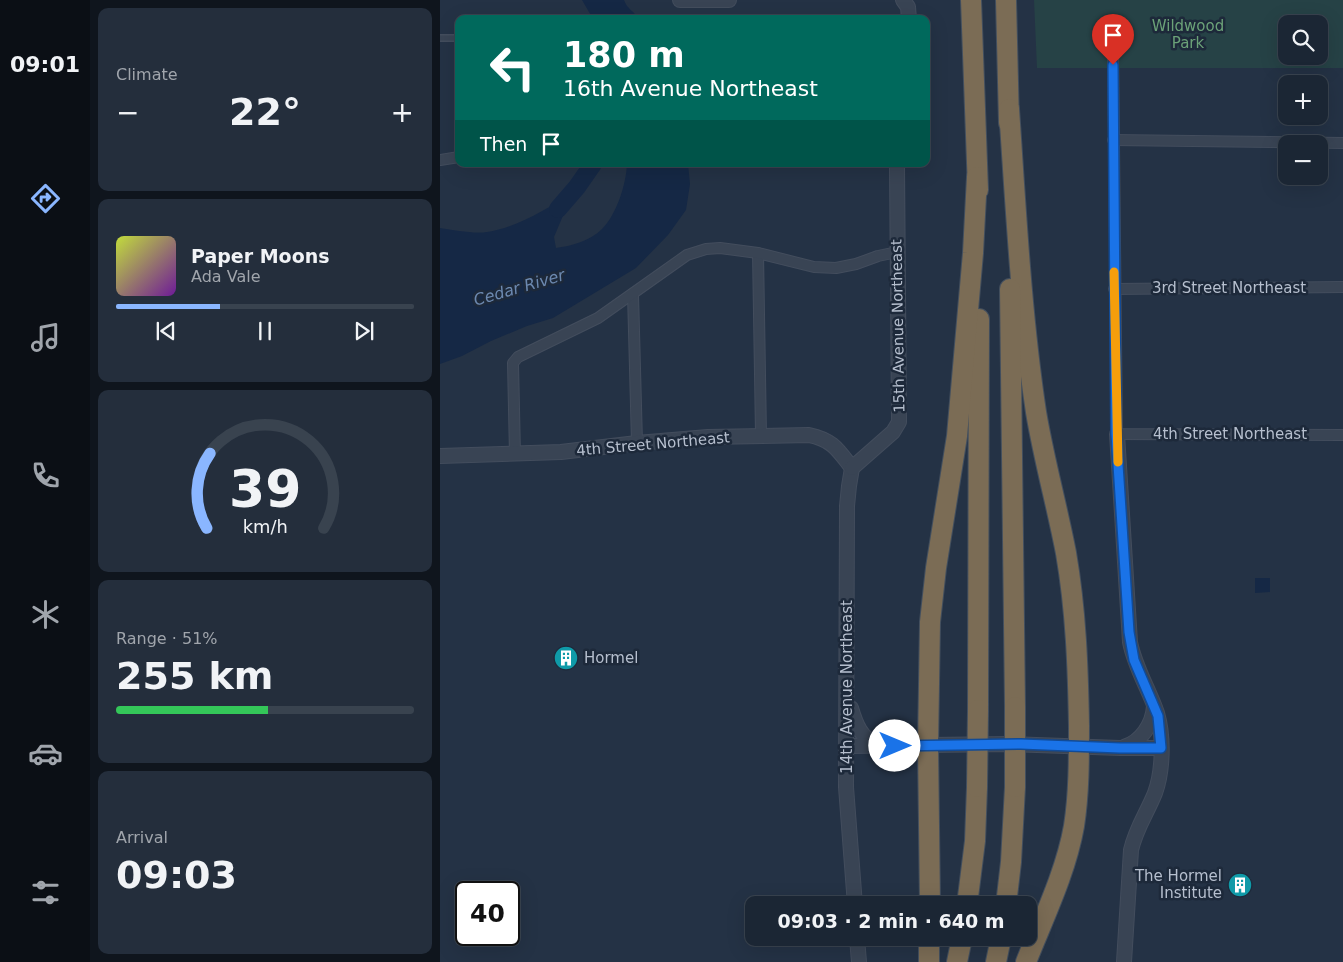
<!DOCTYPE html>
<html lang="en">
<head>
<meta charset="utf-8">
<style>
	body { margin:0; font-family:"DejaVu Sans",sans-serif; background:#242e3c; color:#f1f3f6; height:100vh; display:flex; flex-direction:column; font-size:19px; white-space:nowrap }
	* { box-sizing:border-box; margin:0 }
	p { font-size:16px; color:#a0a5ac }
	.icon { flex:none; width:28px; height:28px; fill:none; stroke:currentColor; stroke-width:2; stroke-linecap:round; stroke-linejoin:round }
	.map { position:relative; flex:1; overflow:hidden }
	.side { display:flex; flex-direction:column; gap:8px; padding:8px; background:#0f151d; width:350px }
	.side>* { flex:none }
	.guide { position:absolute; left:15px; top:15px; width:475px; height:152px; border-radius:10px; box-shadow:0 5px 20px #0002,0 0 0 1px #39434f; background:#00695c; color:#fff; overflow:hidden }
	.fabs { position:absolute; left:838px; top:15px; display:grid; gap:10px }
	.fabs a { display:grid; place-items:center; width:50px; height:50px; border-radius:10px; background:#1b2634; box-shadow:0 5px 20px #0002,0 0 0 1px #39434f; font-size:25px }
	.speed { position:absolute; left:15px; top:881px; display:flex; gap:10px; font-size:25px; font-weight:700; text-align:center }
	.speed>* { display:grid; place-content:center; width:65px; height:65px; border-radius:50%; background:#1b2634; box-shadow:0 5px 20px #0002,0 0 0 1px #39434f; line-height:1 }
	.speed .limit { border:2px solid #111; border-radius:8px; background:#fff; color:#111 }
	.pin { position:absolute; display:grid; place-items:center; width:42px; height:42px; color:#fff; margin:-51px -21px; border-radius:50% 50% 50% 0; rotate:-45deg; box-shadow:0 0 5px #0007 }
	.pin .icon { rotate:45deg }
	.me { position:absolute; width:55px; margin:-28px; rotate:90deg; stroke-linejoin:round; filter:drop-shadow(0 0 4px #0008) }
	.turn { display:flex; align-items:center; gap:18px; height:105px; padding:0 25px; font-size:22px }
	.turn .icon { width:65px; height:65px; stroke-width:2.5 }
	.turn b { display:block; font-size:35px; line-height:42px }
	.then { display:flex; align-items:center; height:48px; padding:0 25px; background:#0003; gap:10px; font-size:19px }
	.big { font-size:38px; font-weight:700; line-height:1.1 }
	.side .tile { flex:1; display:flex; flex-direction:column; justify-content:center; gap:8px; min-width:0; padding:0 18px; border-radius:10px; background:#242e3c }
	.side .dial { align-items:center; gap:0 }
	.dial svg { height:130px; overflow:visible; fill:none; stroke:#39434f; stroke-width:7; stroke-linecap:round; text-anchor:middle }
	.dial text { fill:#f1f3f6; stroke:none }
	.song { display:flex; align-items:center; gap:15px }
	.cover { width:60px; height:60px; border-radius:8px; background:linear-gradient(135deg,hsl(70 70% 55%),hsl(280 70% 35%)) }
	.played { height:5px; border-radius:2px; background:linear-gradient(90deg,#8ab6ff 35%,#39434f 35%) }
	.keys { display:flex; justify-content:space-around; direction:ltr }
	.heat { display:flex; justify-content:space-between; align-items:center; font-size:28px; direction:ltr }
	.charge { height:8px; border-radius:4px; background:linear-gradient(90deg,#34c759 51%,#39434f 0) }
	.trip { position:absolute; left:305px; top:896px; width:292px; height:50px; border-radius:10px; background:#1b2634; box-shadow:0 5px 20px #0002,0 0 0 1px #39434f; font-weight:700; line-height:50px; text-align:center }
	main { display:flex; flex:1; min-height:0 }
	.menu { display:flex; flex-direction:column; width:90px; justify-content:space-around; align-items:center; background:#0b0f15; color:#a0a5ac }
	.menu .icon { width:35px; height:35px }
	.menu .active { color:#8ab6ff }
	.menu b { font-size:22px; color:#f1f3f6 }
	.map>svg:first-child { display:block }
	.green { fill:#264246; fill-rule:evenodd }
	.water { fill:#152845 }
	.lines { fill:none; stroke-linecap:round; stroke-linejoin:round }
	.river { stroke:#152845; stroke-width:18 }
	.service-casing { stroke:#434d5d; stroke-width:8 }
	.minor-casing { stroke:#434d5d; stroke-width:12 }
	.tertiary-casing { stroke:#434d5d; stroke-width:16 }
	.motorway-casing { stroke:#434f5e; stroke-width:22 }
	.service { stroke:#394454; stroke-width:5 }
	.minor { stroke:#394454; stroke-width:10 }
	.tertiary { stroke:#394454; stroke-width:14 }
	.motorway { stroke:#7b6c55; stroke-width:20 }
	.motorway-bridge-casing { stroke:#434f5e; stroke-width:22; stroke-linecap:butt }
	.motorway-bridge { stroke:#7b6c55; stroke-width:20 }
	.route-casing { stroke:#114b97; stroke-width:12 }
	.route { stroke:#1a73e8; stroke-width:9 }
	.slow { stroke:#f59e0b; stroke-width:9 }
	.labels { text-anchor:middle; stroke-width:5; stroke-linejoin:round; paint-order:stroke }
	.park-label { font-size:15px; fill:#6ba178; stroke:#1d293a }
	.street-label { font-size:15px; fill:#b6bfce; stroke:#1d293a }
	.poi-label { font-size:15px; fill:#b6bfce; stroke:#1d293a; text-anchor:start }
	.water-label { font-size:16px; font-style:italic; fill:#6c89b0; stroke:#1d293a }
</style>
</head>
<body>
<main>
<nav class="menu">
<b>09:01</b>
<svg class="icon active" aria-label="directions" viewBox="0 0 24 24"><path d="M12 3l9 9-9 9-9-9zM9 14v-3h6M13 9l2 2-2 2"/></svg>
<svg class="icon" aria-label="music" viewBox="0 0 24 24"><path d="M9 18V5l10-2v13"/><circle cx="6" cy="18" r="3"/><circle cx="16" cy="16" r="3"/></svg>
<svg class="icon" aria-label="phone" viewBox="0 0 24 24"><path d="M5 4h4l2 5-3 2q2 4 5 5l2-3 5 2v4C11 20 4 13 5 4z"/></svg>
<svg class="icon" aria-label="climate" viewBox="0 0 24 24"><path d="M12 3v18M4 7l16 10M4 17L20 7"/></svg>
<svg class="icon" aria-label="car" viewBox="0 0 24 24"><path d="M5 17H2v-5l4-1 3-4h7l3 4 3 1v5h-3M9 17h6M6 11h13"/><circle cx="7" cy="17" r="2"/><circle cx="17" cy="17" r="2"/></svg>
<svg class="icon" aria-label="filters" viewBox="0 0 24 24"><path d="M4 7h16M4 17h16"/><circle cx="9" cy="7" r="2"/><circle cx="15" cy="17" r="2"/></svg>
</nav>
<section class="side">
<div class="tile"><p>Climate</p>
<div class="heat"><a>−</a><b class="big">22°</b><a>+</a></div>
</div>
<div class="tile">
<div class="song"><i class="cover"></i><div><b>Paper Moons</b><p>Ada Vale</p></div></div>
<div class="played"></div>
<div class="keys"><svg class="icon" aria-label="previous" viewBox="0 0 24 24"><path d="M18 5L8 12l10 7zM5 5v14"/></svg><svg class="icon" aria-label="pause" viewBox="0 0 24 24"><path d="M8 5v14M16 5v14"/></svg><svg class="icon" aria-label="next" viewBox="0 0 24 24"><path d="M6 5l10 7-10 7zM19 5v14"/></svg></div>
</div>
<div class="tile dial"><svg viewBox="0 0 100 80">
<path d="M14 69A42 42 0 1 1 86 69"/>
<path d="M14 69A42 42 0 0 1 16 23" stroke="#8ab6ff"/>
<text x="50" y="56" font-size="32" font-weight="700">39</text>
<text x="50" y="72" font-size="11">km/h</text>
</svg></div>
<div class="tile"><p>Range · 51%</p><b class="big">255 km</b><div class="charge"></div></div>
<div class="tile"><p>Arrival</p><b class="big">09:03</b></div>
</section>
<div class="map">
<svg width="903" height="962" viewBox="0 0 903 962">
	<rect width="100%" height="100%" fill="#243245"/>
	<path class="green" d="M 594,0 L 903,0 L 903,68 L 597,68 ZM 846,24 L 879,24 L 879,56 L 846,56 Z"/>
	<g class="water">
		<path d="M 142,0 L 184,0 C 187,9 194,11 199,19 L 153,19 Z"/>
		<path d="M 187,164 L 248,164 L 250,184 L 246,210 L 228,235 L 196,268 L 113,318 L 87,326 L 51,341 L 22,356 L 0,364 L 0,228 C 15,230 33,234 47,232 C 78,227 107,209 133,192 L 114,237 L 116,248 C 131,246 150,241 162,229 C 177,214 186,184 187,164 Z"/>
		<path d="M 815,578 L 830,578 L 830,592 L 815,593 Z"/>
	</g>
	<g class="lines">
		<path class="river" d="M 118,209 L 137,187 L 153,164"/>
		<g class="service-casing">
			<path id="service" d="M 0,38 L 19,38"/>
		</g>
		<g class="minor-casing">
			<g id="minor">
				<path d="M 673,46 L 677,434 L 903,435"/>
				<path d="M 673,140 L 903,143"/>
				<path d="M 0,160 L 19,157"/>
				<path d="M 318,253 L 321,435"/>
				<path d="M 674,289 L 903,287"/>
				<path d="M 193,294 L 197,443"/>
				<path d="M 75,455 L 73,363 L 78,357 L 158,318 L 247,255 L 266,249 L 280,248 L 318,253 L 374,267 L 396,268 L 416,264 L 438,256 L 457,252"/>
			</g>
		</g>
		<g class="tertiary-casing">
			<g id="tertiary">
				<path d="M 240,0 L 289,0"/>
				<path d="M 463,0 L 468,7 L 469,19"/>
				<path d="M 677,434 L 690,642 C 695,668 709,689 717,713 C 724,737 723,771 715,793 C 707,813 696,828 691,850 L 684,962"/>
				<path d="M 0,456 L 121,452 L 197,443 L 268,437 L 369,435 C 393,440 398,450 412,468"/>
				<path d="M 412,468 L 409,486 L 407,506 L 406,787 L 415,905"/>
				<path d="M 412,468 L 453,432 L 459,422 L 457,164"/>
				<path d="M 411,708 C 416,725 421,738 438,746"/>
				<path d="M 407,746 L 570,744 L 680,748 L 721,748"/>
				<path d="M 684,747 C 701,742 713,724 714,706"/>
				<path d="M 417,938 L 419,962"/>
			</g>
		</g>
		<g class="motorway-casing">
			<g id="motorway">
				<path d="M 531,0 L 538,190"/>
				<path d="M 566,0 L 569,123"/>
				<path d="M 569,109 C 576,210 581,312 596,412 C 604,460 617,506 626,553 C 636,611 638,668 639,726 C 639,760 639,794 634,826 C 626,872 603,919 586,962"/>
				<path d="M 570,289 L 575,707"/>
				<path d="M 538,710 L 539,319"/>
				<path d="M 490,905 L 488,746 L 490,622 L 496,568 L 517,436 L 533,253 L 537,177"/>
				<path d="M 527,905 L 535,841 L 537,787"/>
				<path d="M 566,905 L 571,862 L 575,787"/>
				<path d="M 489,962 L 489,938"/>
				<path d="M 517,962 L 522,938"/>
				<path d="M 556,962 L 561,938"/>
			</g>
		</g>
		<use href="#service" class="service"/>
		<use href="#minor" class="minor"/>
		<use href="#tertiary" class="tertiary"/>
		<use href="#motorway" class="motorway"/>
		<g class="motorway-bridge-casing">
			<g id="motorway-bridge">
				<path d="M 537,787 L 538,710"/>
				<path d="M 575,787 L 575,707"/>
			</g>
		</g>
		<use href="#motorway-bridge" class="motorway-bridge"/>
	</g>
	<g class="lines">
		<g class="route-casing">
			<path id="route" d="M 455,746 L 581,744 L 680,748 L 721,748 L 718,716 L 694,660 L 689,632 L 676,434 L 673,65"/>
		</g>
		<use href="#route" class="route"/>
		<path class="slow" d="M 674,272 L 678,462"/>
	</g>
	<defs>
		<g id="building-disc" transform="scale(1.25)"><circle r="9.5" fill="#0f9aa8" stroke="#1d293a"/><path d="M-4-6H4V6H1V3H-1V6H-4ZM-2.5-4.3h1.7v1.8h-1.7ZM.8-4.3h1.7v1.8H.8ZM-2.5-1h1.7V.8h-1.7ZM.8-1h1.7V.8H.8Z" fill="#fff"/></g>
	</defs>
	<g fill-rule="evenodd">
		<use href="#building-disc" x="126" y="658"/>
		<use href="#building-disc" x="800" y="885"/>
	</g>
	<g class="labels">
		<g class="park-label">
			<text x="748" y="31">Wildwood<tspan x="748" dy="17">Park</tspan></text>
		</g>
		<g class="street-label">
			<text x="789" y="293">3rd Street Northeast</text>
			<text transform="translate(458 326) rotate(-91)" y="5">15th Avenue Northeast</text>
			<text x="790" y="439">4th Street Northeast</text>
			<text transform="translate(213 444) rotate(-5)" y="5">4th Street Northeast</text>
			<text transform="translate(407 687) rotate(-90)" y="5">14th Avenue Northeast</text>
		</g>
		<g class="poi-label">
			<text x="144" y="663">Hormel</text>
			<text x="782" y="881" text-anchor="end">The Hormel<tspan x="782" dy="17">Institute</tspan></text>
		</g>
		<g class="water-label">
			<text transform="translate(79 287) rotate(-16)" y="6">Cedar River</text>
		</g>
	</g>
</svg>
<div class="fabs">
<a><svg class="icon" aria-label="search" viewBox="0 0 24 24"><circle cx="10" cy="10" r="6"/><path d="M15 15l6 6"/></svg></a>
<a>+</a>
<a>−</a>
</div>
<div class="speed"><div class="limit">40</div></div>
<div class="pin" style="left:673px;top:65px;background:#d93025"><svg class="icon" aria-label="arrive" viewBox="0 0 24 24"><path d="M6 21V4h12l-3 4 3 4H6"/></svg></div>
<svg class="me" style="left:455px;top:746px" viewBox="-20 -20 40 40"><circle r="19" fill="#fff"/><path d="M0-13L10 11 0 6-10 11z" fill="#1a73e8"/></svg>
<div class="trip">09:03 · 2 min · 640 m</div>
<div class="guide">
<div class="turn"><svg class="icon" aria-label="left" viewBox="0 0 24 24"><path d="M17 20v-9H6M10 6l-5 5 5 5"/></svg><div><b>180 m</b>16th Avenue Northeast</div></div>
<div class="then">Then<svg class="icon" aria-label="arrive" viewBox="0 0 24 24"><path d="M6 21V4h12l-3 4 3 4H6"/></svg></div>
</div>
</div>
</main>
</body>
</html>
